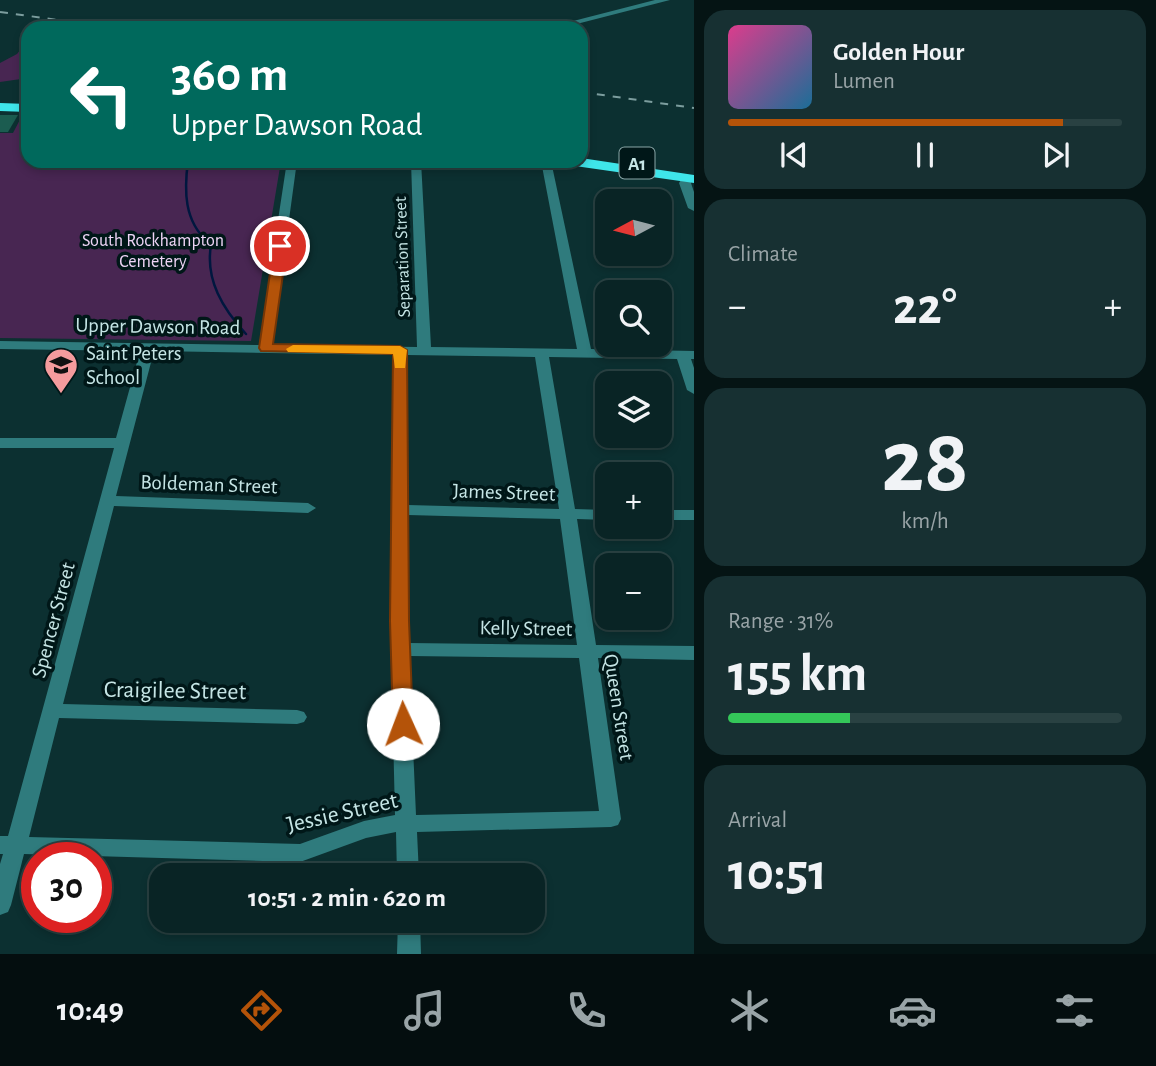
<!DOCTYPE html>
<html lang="en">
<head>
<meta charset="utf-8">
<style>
	body { margin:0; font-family:"Alegreya Sans",sans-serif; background:#173032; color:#f1f3f6; height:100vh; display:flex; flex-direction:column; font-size:26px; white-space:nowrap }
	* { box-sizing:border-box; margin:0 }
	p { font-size:23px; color:#99a4a7 }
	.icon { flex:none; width:38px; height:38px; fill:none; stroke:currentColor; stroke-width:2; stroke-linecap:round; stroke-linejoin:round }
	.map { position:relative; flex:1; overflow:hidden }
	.details { display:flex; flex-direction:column; gap:10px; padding:10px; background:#051414; width:462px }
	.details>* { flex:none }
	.banner { position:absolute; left:21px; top:21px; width:567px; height:147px; border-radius:21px; box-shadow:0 4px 10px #0003,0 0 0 2px #294142; background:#00695c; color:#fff; overflow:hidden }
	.needle { width:46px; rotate:263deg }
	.buttons { position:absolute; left:595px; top:189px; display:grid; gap:14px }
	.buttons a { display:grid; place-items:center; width:77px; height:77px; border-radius:14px; background:#092425; box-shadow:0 4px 10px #0003,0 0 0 2px #294142; font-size:35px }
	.speed { position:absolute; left:21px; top:842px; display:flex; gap:14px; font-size:35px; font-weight:700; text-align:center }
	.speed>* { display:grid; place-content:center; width:91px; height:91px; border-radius:50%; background:#092425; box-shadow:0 4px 10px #0003,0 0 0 2px #294142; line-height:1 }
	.speed .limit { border:10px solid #d22; background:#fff; color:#111 }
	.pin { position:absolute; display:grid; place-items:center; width:60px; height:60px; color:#fff; margin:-30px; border:4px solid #fff; border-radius:50%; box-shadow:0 2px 7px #0007 }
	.me { position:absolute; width:77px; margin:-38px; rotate:358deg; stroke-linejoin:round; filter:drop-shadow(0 0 5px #0008) }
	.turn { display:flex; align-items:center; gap:24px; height:147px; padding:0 35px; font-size:32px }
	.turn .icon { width:91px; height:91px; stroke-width:2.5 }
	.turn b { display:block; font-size:49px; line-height:60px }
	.big { font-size:52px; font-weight:700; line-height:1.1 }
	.details .tile { flex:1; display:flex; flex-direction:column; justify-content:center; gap:10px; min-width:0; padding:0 24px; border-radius:21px; background:#173032 }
	.details .dial { align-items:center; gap:0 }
	.dial b { font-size:91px; line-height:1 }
	.song { display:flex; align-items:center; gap:21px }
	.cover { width:84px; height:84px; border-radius:10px; background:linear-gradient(135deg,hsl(330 70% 55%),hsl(200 70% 35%)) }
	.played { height:7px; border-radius:4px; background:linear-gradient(90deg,#b45309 85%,#294142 85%) }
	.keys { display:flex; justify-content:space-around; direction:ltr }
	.heat { display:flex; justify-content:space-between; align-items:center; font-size:38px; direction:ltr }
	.charge { height:10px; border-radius:5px; background:linear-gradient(90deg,#34c759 31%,#294142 0) }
	.trip { position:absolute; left:149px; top:863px; width:396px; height:70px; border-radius:21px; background:#092425; box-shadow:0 4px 10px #0003,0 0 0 2px #294142; font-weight:700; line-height:70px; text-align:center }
	.tabs { display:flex; height:112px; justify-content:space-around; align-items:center; background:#040e0f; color:#99a4a7 }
	.tabs .icon { width:49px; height:49px }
	.tabs .selected { color:#b45309 }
	.tabs b { font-size:32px; color:#f1f3f6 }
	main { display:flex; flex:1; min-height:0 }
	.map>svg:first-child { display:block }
	.green { fill:#482652 }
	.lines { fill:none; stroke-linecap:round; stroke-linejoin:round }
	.stream { stroke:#00173f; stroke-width:2.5 }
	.building { fill:#1b5c50 }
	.minor { fill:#2f7b7d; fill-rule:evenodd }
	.highway { fill:#3fe5ea; fill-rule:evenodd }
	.rail { stroke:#7c9d9e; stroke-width:2; stroke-dasharray:8 8; stroke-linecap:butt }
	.route { fill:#b45309; stroke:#753606; stroke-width:2 }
	.slow { fill:#f59e0b }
	.labels { text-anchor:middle; stroke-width:7; stroke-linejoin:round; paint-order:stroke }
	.far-park-label { font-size:18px; fill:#efd5f7; stroke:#001718 }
	.far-street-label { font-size:18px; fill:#c5e5e5; stroke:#001718 }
	.shield { fill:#001718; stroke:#8aa7a8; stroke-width:2 }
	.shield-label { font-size:19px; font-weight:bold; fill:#c5e5e5 }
	.street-label { font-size:21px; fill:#c5e5e5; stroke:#001718 }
	.poi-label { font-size:21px; fill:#c5e5e5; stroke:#001718; text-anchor:start }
	.near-street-label { font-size:24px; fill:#c5e5e5; stroke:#001718 }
</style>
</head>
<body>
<main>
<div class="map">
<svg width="694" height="954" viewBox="0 0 694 954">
	<rect width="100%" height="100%" fill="#0c3031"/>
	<g class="green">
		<path d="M 28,40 L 28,78 L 0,82 L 0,63 L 17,54 Z"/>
		<path d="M 24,112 L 28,112 L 28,161 L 281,161 L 251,341 L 0,338 L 0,133 L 13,133 Z"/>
	</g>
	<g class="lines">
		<g class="stream">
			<path d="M 188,161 C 184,191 184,221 208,242"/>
			<path d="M 211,245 C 205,280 223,309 246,334"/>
		</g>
	</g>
	<path class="building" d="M 0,115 L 18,115 L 8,132 L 0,132 Z"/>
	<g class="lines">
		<g class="minor">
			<path d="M 655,0 L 670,0 L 561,28 L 546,28 Z"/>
			<path d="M 287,161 L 297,161 L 272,345 L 417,347 L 411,161 L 421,161 L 431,347 L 577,349 L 541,161 L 551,161 L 591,349 L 694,351 L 694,359 L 691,359 L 694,368 L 694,394 L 687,390 L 677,359 L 549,357 L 575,509 L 607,510 L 607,520 L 577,519 L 596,645 L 694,646 L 694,660 L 598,658 L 621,819 L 618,825 L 611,827 L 417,832 L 419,875 L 397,875 L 396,832 L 366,838 L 300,862 L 24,854 L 11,905 L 8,912 L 0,915 L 0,864 L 3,854 L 0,854 L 0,836 L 8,836 L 114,448 L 0,448 L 0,438 L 116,438 L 140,351 L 0,349 L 0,341 L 259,345 ZM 154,351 L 393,355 L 391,649 L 395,815 L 364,821 L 300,844 L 29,837 L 59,718 L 297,724 L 304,722 L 307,717 L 304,712 L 297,710 L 63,704 L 114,506 L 308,513 L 316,508 L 308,503 L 116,496 ZM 407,355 L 535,357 L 559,509 L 408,505 ZM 408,515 L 560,519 L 577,645 L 409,643 ZM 409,656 L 579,658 L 599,811 L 416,815 Z"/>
			<path d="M 687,175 L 693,178 L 691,183 L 694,192 L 694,211 L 688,208 L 679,183 L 683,176 Z"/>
			<rect x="660" y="510" width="34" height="10"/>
			<path d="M 398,920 L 420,920 L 421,954 L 397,954 Z"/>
		</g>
		<g class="highway">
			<path d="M 0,103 L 28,104 L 28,112 L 0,111 Z"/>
			<path d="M 581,158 L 694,175 L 694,183 L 568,165 L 561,161 L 581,161 Z"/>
		</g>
		<g class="rail">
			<path d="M 0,12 L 116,28"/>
			<path d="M 581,92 L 694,108"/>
		</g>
	</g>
	<path class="route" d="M 280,242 L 287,246 L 273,344 L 400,346 L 407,350 L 409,621 L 413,724 L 410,729 L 403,731 L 396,729 L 393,724 L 390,621 L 393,354 L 261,351 L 259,348 L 274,246 Z"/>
	<path class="slow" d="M 293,345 L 400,346 L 407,350 L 405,368 L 395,368 L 393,354 L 288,352 L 286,349 Z"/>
	<defs>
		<g id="school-pin" transform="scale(1.75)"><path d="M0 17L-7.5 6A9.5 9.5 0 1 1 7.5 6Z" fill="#f59b9d" stroke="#001718"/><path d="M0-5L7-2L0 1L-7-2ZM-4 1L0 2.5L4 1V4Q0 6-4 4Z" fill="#111"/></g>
	</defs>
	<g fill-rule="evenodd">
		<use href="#school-pin" x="61" y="365"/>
	</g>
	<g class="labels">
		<g class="far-park-label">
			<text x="153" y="246">South Rockhampton<tspan x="153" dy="21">Cemetery</tspan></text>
		</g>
		<g class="far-street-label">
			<text transform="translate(402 257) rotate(-92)" y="6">Separation Street</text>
		</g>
		<rect class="shield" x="619.5" y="147.5" width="35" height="31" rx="5"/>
		<g class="shield-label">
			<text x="637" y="170">A1</text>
		</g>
		<g class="street-label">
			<text transform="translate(158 326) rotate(1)" y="7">Upper Dawson Road</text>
			<text transform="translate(209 484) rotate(2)" y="7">Boldeman Street</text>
			<text transform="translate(504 492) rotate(2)" y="7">James Street</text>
			<text transform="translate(53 620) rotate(-75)" y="7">Spencer Street</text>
			<text transform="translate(526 628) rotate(1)" y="7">Kelly Street</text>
			<text transform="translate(619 707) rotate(81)" y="7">Queen Street</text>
		</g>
		<g class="poi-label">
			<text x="86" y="360">Saint Peters<tspan x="86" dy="24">School</tspan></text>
		</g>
		<g class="near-street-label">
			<text transform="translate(175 690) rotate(1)" y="8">Craigilee Street</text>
			<text transform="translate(342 812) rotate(-13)" y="8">Jessie Street</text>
		</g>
	</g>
</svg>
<div class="buttons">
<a><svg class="needle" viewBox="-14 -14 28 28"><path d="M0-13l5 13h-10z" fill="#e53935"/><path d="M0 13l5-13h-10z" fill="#99a4a7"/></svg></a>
<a><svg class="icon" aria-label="search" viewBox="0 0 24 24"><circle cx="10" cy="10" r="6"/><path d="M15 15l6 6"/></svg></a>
<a><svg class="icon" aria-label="layers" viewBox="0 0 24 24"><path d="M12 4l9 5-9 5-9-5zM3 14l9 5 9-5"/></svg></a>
<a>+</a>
<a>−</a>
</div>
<div class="speed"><div class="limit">30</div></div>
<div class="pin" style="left:280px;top:246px;background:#d93025"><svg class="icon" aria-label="arrive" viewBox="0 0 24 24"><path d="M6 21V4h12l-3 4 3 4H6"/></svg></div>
<svg class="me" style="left:403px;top:724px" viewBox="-20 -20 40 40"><circle r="19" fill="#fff"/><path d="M0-13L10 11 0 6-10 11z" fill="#b45309"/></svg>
<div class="trip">10:51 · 2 min · 620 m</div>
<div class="banner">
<div class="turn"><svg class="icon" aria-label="left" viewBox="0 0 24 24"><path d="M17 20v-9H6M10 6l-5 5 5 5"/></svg><div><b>360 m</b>Upper Dawson Road</div></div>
</div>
</div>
<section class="details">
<div class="tile">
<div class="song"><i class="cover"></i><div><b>Golden Hour</b><p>Lumen</p></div></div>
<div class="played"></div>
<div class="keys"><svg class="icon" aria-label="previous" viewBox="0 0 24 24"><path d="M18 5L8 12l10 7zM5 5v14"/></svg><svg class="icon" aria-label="pause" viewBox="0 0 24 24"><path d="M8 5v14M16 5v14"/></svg><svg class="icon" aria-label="next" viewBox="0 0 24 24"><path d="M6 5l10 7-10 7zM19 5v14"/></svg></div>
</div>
<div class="tile"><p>Climate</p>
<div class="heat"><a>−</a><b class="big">22°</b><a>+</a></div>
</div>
<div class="tile dial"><b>28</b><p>km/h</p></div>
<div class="tile"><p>Range · 31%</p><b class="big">155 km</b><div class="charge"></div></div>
<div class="tile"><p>Arrival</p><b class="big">10:51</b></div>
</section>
</main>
<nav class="tabs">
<b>10:49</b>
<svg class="icon selected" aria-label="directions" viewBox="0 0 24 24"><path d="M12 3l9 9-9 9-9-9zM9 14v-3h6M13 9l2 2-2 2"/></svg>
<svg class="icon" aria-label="music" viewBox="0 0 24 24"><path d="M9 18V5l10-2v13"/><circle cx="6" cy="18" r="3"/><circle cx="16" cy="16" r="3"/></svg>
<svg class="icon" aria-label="phone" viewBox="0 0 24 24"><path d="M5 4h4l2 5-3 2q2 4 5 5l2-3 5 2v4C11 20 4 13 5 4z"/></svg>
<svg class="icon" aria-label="climate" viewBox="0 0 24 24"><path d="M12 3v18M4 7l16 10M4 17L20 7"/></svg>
<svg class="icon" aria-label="car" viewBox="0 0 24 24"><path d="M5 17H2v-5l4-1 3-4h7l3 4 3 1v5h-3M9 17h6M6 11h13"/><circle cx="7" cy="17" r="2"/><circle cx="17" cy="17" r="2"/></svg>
<svg class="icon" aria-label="filters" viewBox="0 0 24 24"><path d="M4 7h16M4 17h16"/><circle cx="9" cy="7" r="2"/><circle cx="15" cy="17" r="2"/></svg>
</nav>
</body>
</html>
